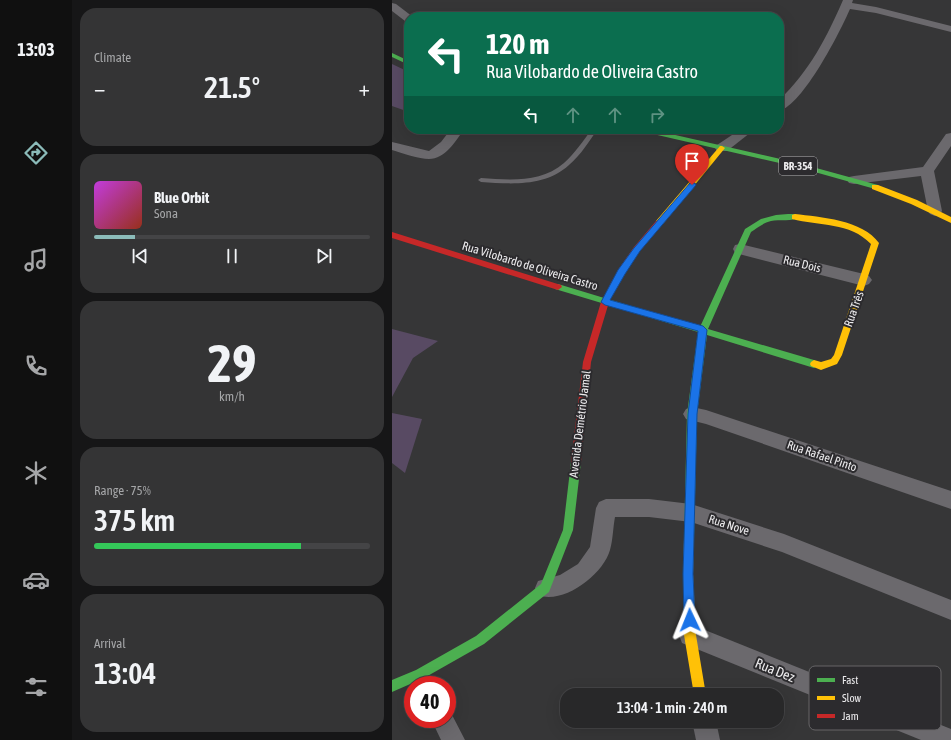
<!DOCTYPE html>
<html lang="en">
<head>
<meta charset="utf-8">
<style>
	body { margin:0; font-family:"Asap Condensed",sans-serif; background:#343435; color:#f1f3f6; height:100vh; display:flex; flex-direction:column; font-size:15px; white-space:nowrap }
	* { box-sizing:border-box; margin:0 }
	p { font-size:13px; color:#a5a6a8 }
	.icon { flex:none; width:22px; height:22px; fill:none; stroke:currentColor; stroke-width:2; stroke-linecap:round; stroke-linejoin:round }
	.map { position:relative; flex:1; overflow:hidden }
	.sheet { display:flex; flex-direction:column; gap:8px; padding:8px; background:#161617; width:320px }
	.sheet>* { flex:none }
	.top-card { position:absolute; left:12px; top:12px; width:380px; height:122px; border-radius:16px; box-shadow:0 4px 16px #0002,0 0 0 1px #444446; background:#0b6e4f; color:#fff; overflow:hidden }
	.speed { position:absolute; left:12px; top:676px; display:flex; gap:8px; font-size:20px; font-weight:700; text-align:center }
	.speed>* { display:grid; place-content:center; width:52px; height:52px; border-radius:50%; background:#282829; box-shadow:0 4px 16px #0002,0 0 0 1px #444446; line-height:1 }
	.speed .limit { border:6px solid #d22; background:#fff; color:#111 }
	.pin { position:absolute; display:grid; place-items:center; width:34px; height:34px; color:#fff; margin:-41px -17px; border-radius:50% 50% 50% 0; rotate:-45deg; box-shadow:0 0 4px #0007 }
	.pin .icon { rotate:45deg }
	.me { position:absolute; width:44px; margin:-22px; rotate:358deg; stroke-linejoin:round; filter:drop-shadow(0 0 3px #0008) }
	.turn { display:flex; align-items:center; gap:14px; height:84px; padding:0 16px; font-size:18px }
	.turn .icon { width:52px; height:52px; stroke-width:2.5 }
	.turn b { display:block; font-size:28px; line-height:34px }
	.lanes { display:flex; align-items:center; height:38px; padding:0 16px; background:#0003; justify-content:center; gap:20px; direction:ltr }
	.lanes .off { opacity:.35 }
	.big { font-size:30px; font-weight:600; line-height:1.1 }
	.sheet .tile { flex:1; display:flex; flex-direction:column; justify-content:center; gap:6px; min-width:0; padding:0 14px; border-radius:16px; background:#343435 }
	.sheet .dial { align-items:center; gap:0 }
	.dial b { font-size:52px; line-height:1 }
	.song { display:flex; align-items:center; gap:12px }
	.cover { width:48px; height:48px; border-radius:6px; background:linear-gradient(135deg,hsl(290 70% 55%),hsl(10 70% 35%)) }
	.played { height:4px; border-radius:2px; background:linear-gradient(90deg,#8bbbb9 15%,#444446 15%) }
	.keys { display:flex; justify-content:space-around; direction:ltr }
	.heat { display:flex; justify-content:space-between; align-items:center; font-size:22px; direction:ltr }
	.charge { height:6px; border-radius:3px; background:linear-gradient(90deg,#34c759 75%,#444446 0) }
	.trip { position:absolute; left:168px; top:688px; width:224px; height:40px; border-radius:16px; background:#282829; box-shadow:0 4px 16px #0002,0 0 0 1px #444446; font-weight:600; line-height:40px; text-align:center }
	main { display:flex; flex:1; min-height:0 }
	.dock { display:flex; flex-direction:column; width:72px; justify-content:space-around; align-items:center; background:#101010; color:#a5a6a8 }
	.dock .icon { width:28px; height:28px }
	.dock .current { color:#8bbbb9 }
	.dock b { font-size:18px; color:#f1f3f6 }
	.map>svg:first-child { display:block }
	.green { fill:#584a63 }
	.lines { fill:none; stroke-linecap:round; stroke-linejoin:round }
	.lane { fill:#6b696d; fill-rule:evenodd }
	.street { fill:#6b696d; fill-rule:evenodd }
	.fast { fill:#4caf50; fill-rule:evenodd }
	.slow { fill:#ffc107; fill-rule:evenodd }
	.jam { fill:#c62828; fill-rule:evenodd }
	.route { fill:#1a73e8; stroke:#114b97 }
	.labels { text-anchor:middle; stroke-width:4; stroke-linejoin:round; paint-order:stroke }
	.shield { fill:#2c2b2e; stroke:#b2b1b4; stroke-width:1 }
	.shield-label { font-size:11px; font-weight:bold; fill:#ecebed }
	.street-label { font-size:12px; fill:#ecebed; stroke:#2c2b2e }
	.near-street-label { font-size:14px; fill:#ecebed; stroke:#2c2b2e }
	.key { fill:#2c2b2e; stroke:#666567; stroke-width:1 }
	.key-label { font-size:11px; fill:#ecebed }
</style>
</head>
<body>
<main>
<nav class="dock">
<b>13:03</b>
<svg class="icon current" aria-label="directions" viewBox="0 0 24 24"><path d="M12 3l9 9-9 9-9-9zM9 14v-3h6M13 9l2 2-2 2"/></svg>
<svg class="icon" aria-label="music" viewBox="0 0 24 24"><path d="M9 18V5l10-2v13"/><circle cx="6" cy="18" r="3"/><circle cx="16" cy="16" r="3"/></svg>
<svg class="icon" aria-label="phone" viewBox="0 0 24 24"><path d="M5 4h4l2 5-3 2q2 4 5 5l2-3 5 2v4C11 20 4 13 5 4z"/></svg>
<svg class="icon" aria-label="climate" viewBox="0 0 24 24"><path d="M12 3v18M4 7l16 10M4 17L20 7"/></svg>
<svg class="icon" aria-label="car" viewBox="0 0 24 24"><path d="M5 17H2v-5l4-1 3-4h7l3 4 3 1v5h-3M9 17h6M6 11h13"/><circle cx="7" cy="17" r="2"/><circle cx="17" cy="17" r="2"/></svg>
<svg class="icon" aria-label="filters" viewBox="0 0 24 24"><path d="M4 7h16M4 17h16"/><circle cx="9" cy="7" r="2"/><circle cx="15" cy="17" r="2"/></svg>
</nav>
<section class="sheet">
<div class="tile"><p>Climate</p>
<div class="heat"><a>−</a><b class="big">21.5°</b><a>+</a></div>
</div>
<div class="tile">
<div class="song"><i class="cover"></i><div><b>Blue Orbit</b><p>Sona</p></div></div>
<div class="played"></div>
<div class="keys"><svg class="icon" aria-label="previous" viewBox="0 0 24 24"><path d="M18 5L8 12l10 7zM5 5v14"/></svg><svg class="icon" aria-label="pause" viewBox="0 0 24 24"><path d="M8 5v14M16 5v14"/></svg><svg class="icon" aria-label="next" viewBox="0 0 24 24"><path d="M6 5l10 7-10 7zM19 5v14"/></svg></div>
</div>
<div class="tile dial"><b>29</b><p>km/h</p></div>
<div class="tile"><p>Range · 75%</p><b class="big">375 km</b><div class="charge"></div></div>
<div class="tile"><p>Arrival</p><b class="big">13:04</b></div>
</section>
<div class="map">
<svg width="559" height="740" viewBox="0 0 559 740">
	<rect width="100%" height="100%" fill="#363637"/>
	<g class="green">
		<path d="M 0,64 L 17,72 L 17,112 L 0,106 Z"/>
		<path d="M 0,329 L 46,341 L 21,358 L 0,397 Z"/>
		<path d="M 0,413 L 30,419 L 13,473 L 0,463 Z"/>
	</g>
	<g class="lines">
		<path class="lane" d="M 200,129 L 206,129 C 197,141 189,155 177,165 C 153,187 119,184 89,182 L 86,180 L 89,178 C 118,180 149,183 172,163 C 183,153 191,141 200,129 Z"/>
		<g class="street">
			<path d="M 451,0 L 461,0 L 460,3 L 484,7 L 559,26 L 559,32 L 484,13 L 458,9 C 448,32 411,105 387,111 L 387,100 C 417,72 435,37 451,0 Z"/>
			<path d="M 0,3 L 4,4 L 21,17 L 17,17 L 17,22 L 13,21 L 0,11 Z"/>
			<path d="M 59,129 L 72,129 C 64,141 53,159 37,159 C 27,159 10,153 0,150 L 0,142 L 37,151 L 49,142 Z"/>
			<path d="M 349,129 L 363,129 L 335,151 L 325,151 L 323,148 L 325,145 Z"/>
			<path d="M 559,133 L 559,146 L 542,171 L 550,211 L 548,214 L 543,216 L 538,214 L 536,211 L 529,176 L 462,184 L 457,183 L 455,180 L 457,177 L 462,176 L 531,167 L 554,134 Z"/>
			<path d="M 348,244 L 472,274 L 477,276 L 480,280 L 477,284 L 472,286 L 343,253 L 341,249 L 343,245 Z"/>
			<path d="M 300,407 L 314,410 L 559,491 L 559,509 L 314,424 L 294,419 L 291,414 L 294,409 Z"/>
			<path d="M 214,499 L 257,499 L 299,504 L 392,534 L 559,600 L 559,620 L 390,552 L 299,522 L 257,517 L 223,517 C 221,527 221,540 218,550 C 211,575 171,605 146,595 L 143,588 L 146,581 L 168,575 L 186,564 L 198,547 L 204,508 L 207,502 Z"/>
			<path d="M 298,624 L 559,729 L 559,740 L 529,740 L 290,643 L 287,635 L 290,627 Z"/>
			<path d="M 55,710 L 58,711 L 73,740 L 49,740 L 39,719 L 55,719 Z"/>
			<path d="M 300,721 L 324,721 L 328,740 L 304,740 Z"/>
		</g>
		<g class="fast">
			<path d="M 0,53 L 17,61 L 17,65 L 0,57 Z"/>
			<path d="M 245,129 L 257,129 L 406,163 L 486,185 L 487,187 L 483,189 L 405,167 L 248,131 Z"/>
			<path d="M 396,214 L 403,214 L 407,217 C 401,222 387,219 379,221 C 371,223 365,228 359,232 L 316,329 L 422,360 L 425,362 L 426,364 L 425,366 L 422,368 L 315,335 L 305,414 L 302,539 L 301,542 L 297,544 L 293,542 L 292,539 L 295,414 L 306,332 L 163,289 L 162,287 L 166,284 L 308,327 L 353,229 L 369,219 L 384,215 Z"/>
			<path d="M 184,458 L 187,459 L 189,462 L 181,530 L 157,592 L 92,644 L 32,678 L 0,692 L 0,680 L 24,670 L 84,636 L 149,584 L 171,530 L 179,462 L 181,459 Z"/>
		</g>
		<g class="slow">
			<path d="M 328,146 L 330,146 L 333,148 L 270,225 L 264,225 L 264,221 Z"/>
			<path d="M 480,185 L 486,185 L 525,200 L 559,217 L 559,223 L 519,204 L 480,189 Z"/>
			<path d="M 403,214 C 428,217 471,220 487,243 L 450,355 L 445,364 L 429,370 L 419,366 L 418,364 L 419,362 L 422,360 L 429,362 L 439,359 L 442,355 L 479,244 C 458,222 427,226 400,219 L 400,215 Z"/>
			<path d="M 297,534 L 301,536 L 302,539 L 301,574 L 304,635 L 314,695 L 302,695 L 292,635 L 291,574 L 292,539 L 293,536 Z"/>
		</g>
		<g class="jam">
			<path d="M 267,220 L 271,223 L 248,251 L 232,273 L 217,302 L 199,362 L 189,462 L 187,465 L 184,466 L 181,465 L 179,462 L 191,362 L 209,302 L 226,270 L 242,247 L 264,221 Z"/>
			<path d="M 0,232 L 169,285 L 170,287 L 166,290 L 0,238 Z"/>
		</g>
	</g>
	<path class="route" d="M 298,183 L 303,183 L 304,185 L 248,251 L 233,274 L 218,300 L 311,326 L 315,330 L 305,414 L 301,574 L 303,620 L 302,624 L 298,625 L 293,624 L 292,620 L 291,574 L 296,414 L 306,331 L 213,305 L 209,302 L 226,270 L 242,248 Z"/>
	<g class="labels">
		<rect class="shield" x="387" y="157" width="38" height="18" rx="3"/>
		<g class="shield-label">
			<text x="406" y="170">BR-354</text>
		</g>
		<g class="street-label">
			<text transform="translate(410 264) rotate(14)" y="4">Rua Dois</text>
			<text transform="translate(138 266) rotate(17)" y="4">Rua Vilobardo de Oliveira Castro</text>
			<text transform="translate(462 309) rotate(-70)" y="4">Rua Três</text>
			<text transform="translate(188 424) rotate(-83)" y="4">Avenida Demétrio Jamal</text>
			<text transform="translate(430 456) rotate(19)" y="4">Rua Rafael Pinto</text>
			<text transform="translate(337 525) rotate(18)" y="4">Rua Nove</text>
		</g>
		<g class="near-street-label">
			<text transform="translate(383 670) rotate(22)" y="5">Rua Dez</text>
		</g>
	</g>
	<rect x="417" y="666" width="132" height="64" rx="6" class="key"/>
	<rect x="425" y="678" width="18" height="4" fill="#4caf50"/>
	<rect x="425" y="696" width="18" height="4" fill="#ffc107"/>
	<rect x="425" y="714" width="18" height="4" fill="#c62828"/>
	<g class="key-label">
		<text x="450" y="684">Fast</text>
		<text x="450" y="702">Slow</text>
		<text x="450" y="720">Jam</text>
	</g>
</svg>
<div class="speed"><div class="limit">40</div></div>
<div class="pin" style="left:300px;top:185px;background:#d93025"><svg class="icon" aria-label="arrive" viewBox="0 0 24 24"><path d="M6 21V4h12l-3 4 3 4H6"/></svg></div>
<svg class="me" style="left:298px;top:620px" viewBox="-20 -20 40 40"><path d="M0-17L14 15 0 8-14 15z" fill="#1a73e8" stroke="#fff" stroke-width="4"/></svg>
<div class="trip">13:04 · 1 min · 240 m</div>
<div class="top-card">
<div class="turn"><svg class="icon" aria-label="left" viewBox="0 0 24 24"><path d="M17 20v-9H6M10 6l-5 5 5 5"/></svg><div><b>120 m</b>Rua Vilobardo de Oliveira Castro</div></div>
<div class="lanes"><svg class="icon" aria-label="left" viewBox="0 0 24 24"><path d="M17 20v-9H6M10 6l-5 5 5 5"/></svg><svg class="icon off" aria-label="ahead" viewBox="0 0 24 24"><path d="M12 20V5M6 11l6-6 6 6"/></svg><svg class="icon off" aria-label="ahead" viewBox="0 0 24 24"><path d="M12 20V5M6 11l6-6 6 6"/></svg><svg class="icon off" aria-label="right" viewBox="0 0 24 24"><path d="M7 20v-9h11M14 6l5 5-5 5"/></svg></div>
</div>
</div>
</main>
</body>
</html>
